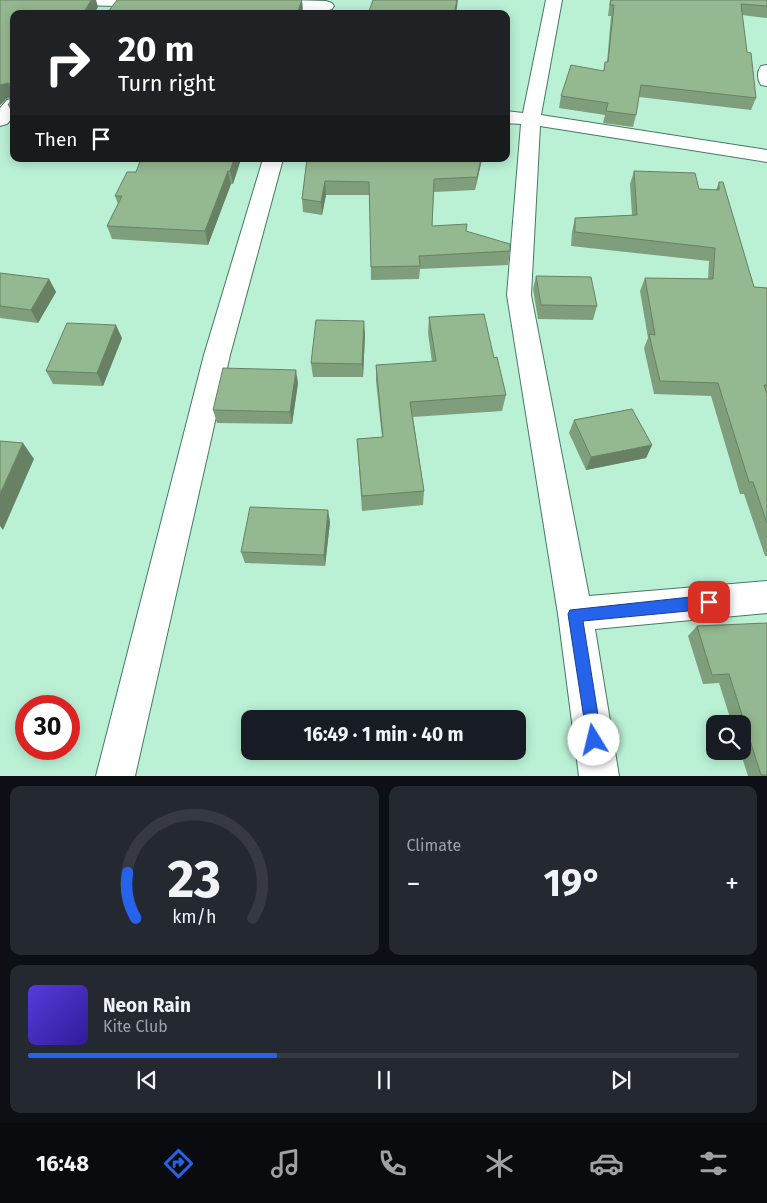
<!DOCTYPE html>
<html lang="en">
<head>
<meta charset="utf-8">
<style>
	body { margin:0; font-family:"Fira Sans",sans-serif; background:#242831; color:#f1f3f6; height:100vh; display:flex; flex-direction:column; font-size:19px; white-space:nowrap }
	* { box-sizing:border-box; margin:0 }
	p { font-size:16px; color:#9ea1a6 }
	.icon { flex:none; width:28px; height:28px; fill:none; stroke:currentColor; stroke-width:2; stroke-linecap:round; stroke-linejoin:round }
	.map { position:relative; height:776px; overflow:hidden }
	.details { display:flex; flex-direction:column; gap:10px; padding:10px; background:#0d0f14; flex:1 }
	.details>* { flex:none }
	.top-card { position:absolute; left:10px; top:10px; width:500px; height:152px; border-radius:10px; box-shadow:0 2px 12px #0003; background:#202124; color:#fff; overflow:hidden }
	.fabs { position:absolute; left:706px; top:715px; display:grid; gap:10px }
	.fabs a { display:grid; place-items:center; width:45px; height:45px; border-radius:10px; background:#171b24; box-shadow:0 2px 12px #0003; font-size:25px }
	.speed { position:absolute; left:15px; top:695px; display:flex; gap:10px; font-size:25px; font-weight:700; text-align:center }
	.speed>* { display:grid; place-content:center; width:65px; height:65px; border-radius:50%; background:#171b24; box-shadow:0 2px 12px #0003; line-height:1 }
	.speed .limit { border:8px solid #d22; background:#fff; color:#111 }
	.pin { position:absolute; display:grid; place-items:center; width:42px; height:42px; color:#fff; margin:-21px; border-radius:10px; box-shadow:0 2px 8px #0006 }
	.me { position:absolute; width:55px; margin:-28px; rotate:351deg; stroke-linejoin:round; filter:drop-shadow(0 0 4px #0008) }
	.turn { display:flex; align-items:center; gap:18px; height:105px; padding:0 25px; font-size:22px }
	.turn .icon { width:65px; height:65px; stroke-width:2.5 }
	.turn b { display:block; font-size:35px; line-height:42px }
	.then { display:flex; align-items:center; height:48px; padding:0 25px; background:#0003; gap:10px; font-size:19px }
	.big { font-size:38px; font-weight:700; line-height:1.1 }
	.details .card { flex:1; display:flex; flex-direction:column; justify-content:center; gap:8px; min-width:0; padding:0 18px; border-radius:10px; background:#242831 }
	.details .dial { align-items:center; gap:0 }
	.dial svg { height:130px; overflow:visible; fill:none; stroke:#363941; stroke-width:7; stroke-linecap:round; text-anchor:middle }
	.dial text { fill:#f1f3f6; stroke:none }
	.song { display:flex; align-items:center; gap:15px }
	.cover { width:60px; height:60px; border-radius:8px; background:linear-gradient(135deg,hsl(250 70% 55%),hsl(250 70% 35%)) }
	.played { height:5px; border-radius:2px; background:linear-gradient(90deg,#2563eb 35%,#363941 35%) }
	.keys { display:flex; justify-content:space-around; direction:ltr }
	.heat { display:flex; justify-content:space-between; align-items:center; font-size:28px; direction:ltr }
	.details .tiles { flex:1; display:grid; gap:10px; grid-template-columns:1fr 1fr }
	.card:last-child { grid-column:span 2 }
	.trip { position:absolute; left:241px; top:710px; width:285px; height:50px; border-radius:10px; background:#171b24; box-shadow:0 2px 12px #0003; font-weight:700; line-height:50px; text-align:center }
	.dock { display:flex; height:80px; justify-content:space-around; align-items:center; background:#090b0e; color:#9ea1a6 }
	.dock .icon { width:35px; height:35px }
	.dock .current { color:#2563eb }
	.dock b { font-size:22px; color:#f1f3f6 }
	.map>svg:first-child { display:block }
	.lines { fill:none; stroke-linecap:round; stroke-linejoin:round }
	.minor-casing { stroke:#467961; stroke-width:2 }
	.minor { fill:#fff; fill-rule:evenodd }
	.wall { fill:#7f9e7c }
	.shaded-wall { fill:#688165 }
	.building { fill:#94b890; stroke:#688165 }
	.route { fill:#2563eb; stroke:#184099 }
</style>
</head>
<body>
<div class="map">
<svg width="767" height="776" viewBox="0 0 767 776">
	<rect width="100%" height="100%" fill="#baf1d5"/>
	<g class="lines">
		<g class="minor-casing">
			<g id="minor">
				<path d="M 70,0 L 162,0 L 163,2 L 161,5 L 155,7 L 78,5 L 72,3 Z"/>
				<path d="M 289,0 L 326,1 L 332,3 L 334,6 L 332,9 L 326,11 L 265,9 L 259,7 L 257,4 L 262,0 Z"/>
				<path d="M 546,0 L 562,0 L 541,115 L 767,150 L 767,162 L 540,126 L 531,295 L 589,596 L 767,581 L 767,613 L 595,629 L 619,776 L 579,776 L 558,614 L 507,295 L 521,124 L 506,123 L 506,111 L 523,113 Z"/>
				<path d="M 767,65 L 767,86 L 761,85 C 757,79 757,72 761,66 Z"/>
				<path d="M 14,98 L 14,116 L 7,124 L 0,126 L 0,108 L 7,100 Z"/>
				<path d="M 263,159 L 283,159 L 230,355 L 135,776 L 96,776 L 204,355 Z"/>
			</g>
		</g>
		<use href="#minor" class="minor"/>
	</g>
	<g class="wall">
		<path d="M 0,0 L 98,7 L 14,14 L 14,118 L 8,105 L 10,102 L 10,97 L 6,99 L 0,105 Z"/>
		<path d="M 302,0 L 303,14 L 109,14 L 108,12 Z"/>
		<path d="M 610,0 L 767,0 L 767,18 L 742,15 L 747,52 L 756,98 L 751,110 L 639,97 L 636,115 L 633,127 L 603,123 L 605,115 L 559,108 L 561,96 L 603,71 L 607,62 L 611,16 L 608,16 Z"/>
		<path d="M 241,159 L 233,184 L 231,184 L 208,245 L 112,239 L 107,226 L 118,204 L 115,196 L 136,172 Z"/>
		<path d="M 307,159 L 482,159 L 475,190 L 434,192 L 432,226 L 467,231 L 510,251 L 508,265 L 420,269 L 419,279 L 371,280 L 370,195 L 326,195 L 322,215 L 303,212 L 302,199 Z"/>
		<path d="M 634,171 L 699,189 L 716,190 L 719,182 L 754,287 L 767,288 L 767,556 L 765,556 L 744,494 L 740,494 L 711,396 L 654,394 L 644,348 L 648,338 L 640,291 L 645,278 L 708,279 L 709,261 L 571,246 L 572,232 L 575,218 L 632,215 L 630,184 Z"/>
		<path d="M 0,273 L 49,279 L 56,292 L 38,323 L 0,318 Z"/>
		<path d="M 536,276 L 597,306 L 593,320 L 538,319 L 533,289 Z"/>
		<path d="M 429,317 L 494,358 L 506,395 L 502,411 L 413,417 L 424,491 L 423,505 L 362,511 L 357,439 L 382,437 L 376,381 L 376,365 L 432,362 L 428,333 Z"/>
		<path d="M 365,334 L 363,377 L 313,377 L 311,363 Z"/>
		<path d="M 122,338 L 103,386 L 53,384 L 46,371 Z"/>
		<path d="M 298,383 L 292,424 L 217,423 L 213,410 Z"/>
		<path d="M 574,420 L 652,445 L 646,458 L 586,470 L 569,433 Z"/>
		<path d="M 330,522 L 325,566 L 245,563 L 241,552 Z"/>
		<path d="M 767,623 L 767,776 L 748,776 L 740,751 L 742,751 L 742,724 L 732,724 L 719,683 L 703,684 L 688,636 L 697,626 Z"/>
	</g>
	<g class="shaded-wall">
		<path d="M 91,0 L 96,0 L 98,7 L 94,14 L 83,14 Z"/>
		<path d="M 302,0 L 303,14 L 297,14 Z"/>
		<path d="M 457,0 L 458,0 L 456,14 L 454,14 Z"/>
		<path d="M 8,83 L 13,96 L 6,99 L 0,105 L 0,85 Z"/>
		<path d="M 234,159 L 241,159 L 233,184 L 230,171 Z"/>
		<path d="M 481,159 L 482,159 L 475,190 L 477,177 Z"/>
		<path d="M 228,171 L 231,184 L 208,245 L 205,231 Z"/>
		<path d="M 325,181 L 326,195 L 322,215 L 321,202 Z"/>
		<path d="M 49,279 L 56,292 L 38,323 L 31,310 Z"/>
		<path d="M 364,321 L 365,334 L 363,377 L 362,364 Z"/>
		<path d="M 116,325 L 122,338 L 103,386 L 97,373 Z"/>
		<path d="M 296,370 L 298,383 L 292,424 L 290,412 Z"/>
		<path d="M 23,443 L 34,459 L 3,530 L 0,526 L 0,494 Z"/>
		<path d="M 652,445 L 646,458 L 586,470 L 591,457 Z"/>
		<path d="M 328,510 L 330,522 L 325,566 L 324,555 Z"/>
	</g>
	<g class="building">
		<path d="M 0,0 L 91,0 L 83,14 L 14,14 L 14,105 L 8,105 L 10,102 L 10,84 L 8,83 L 0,85 Z"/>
		<path d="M 117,0 L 302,0 L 297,14 L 150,14 L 150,13 L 108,12 Z"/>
		<path d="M 373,0 L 457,0 L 454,14 L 368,14 Z"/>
		<path d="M 611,0 L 767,0 L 767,6 L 741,4 L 747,52 L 751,53 L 756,98 L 641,85 L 636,115 L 606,111 L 608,103 L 561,96 L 571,65 L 604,71 L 605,62 L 608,62 L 614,5 L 610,5 Z"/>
		<path d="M 141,159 L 234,159 L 230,171 L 228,171 L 205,231 L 107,226 L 122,196 L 115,196 L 127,172 L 136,172 Z"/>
		<path d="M 307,159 L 481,159 L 477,177 L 434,179 L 432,226 L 467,224 L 466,231 L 510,244 L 510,251 L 419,256 L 420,266 L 371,267 L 369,182 L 325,181 L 321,202 L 302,199 Z"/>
		<path d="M 634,171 L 695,173 L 699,189 L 719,190 L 719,182 L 723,182 L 754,287 L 767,288 L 767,385 L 764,385 L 767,394 L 767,523 L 753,482 L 749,482 L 718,383 L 660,381 L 649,334 L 655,335 L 645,278 L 713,279 L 715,248 L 575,232 L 575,218 L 637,215 Z"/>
		<path d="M 0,273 L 49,279 L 31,310 L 0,306 Z"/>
		<path d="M 536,276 L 591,277 L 597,306 L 541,305 Z"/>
		<path d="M 484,314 L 494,358 L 497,357 L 506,395 L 410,402 L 424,491 L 362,496 L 357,439 L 383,437 L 376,365 L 436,361 L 429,317 Z"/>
		<path d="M 316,320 L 364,321 L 362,364 L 311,363 Z"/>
		<path d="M 67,323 L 116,325 L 97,373 L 46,371 Z"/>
		<path d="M 223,368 L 296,370 L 290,412 L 213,410 Z"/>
		<path d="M 632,409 L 652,445 L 591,457 L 574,420 Z"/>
		<path d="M 0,441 L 23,443 L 0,494 Z"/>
		<path d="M 250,507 L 328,510 L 324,555 L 241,552 Z"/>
		<path d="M 767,623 L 767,775 L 761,775 L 729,674 L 712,675 L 697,626 Z"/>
	</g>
	<path class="route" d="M 709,595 L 714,597 L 716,602 L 714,607 L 709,609 L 583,621 L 602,740 L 599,745 L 594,748 L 588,745 L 568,614 L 570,610 Z"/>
</svg>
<div class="fabs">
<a><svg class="icon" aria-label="search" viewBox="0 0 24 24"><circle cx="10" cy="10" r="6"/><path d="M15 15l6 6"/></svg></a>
</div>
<div class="speed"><div class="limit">30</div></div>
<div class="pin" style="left:709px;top:602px;background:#d93025"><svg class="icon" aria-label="arrive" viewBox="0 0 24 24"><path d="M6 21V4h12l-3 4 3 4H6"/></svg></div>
<svg class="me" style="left:594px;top:740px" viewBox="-20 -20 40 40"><circle r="19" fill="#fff"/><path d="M0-13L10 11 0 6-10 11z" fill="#2563eb"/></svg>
<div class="trip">16:49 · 1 min · 40 m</div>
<div class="top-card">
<div class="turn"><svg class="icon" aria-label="right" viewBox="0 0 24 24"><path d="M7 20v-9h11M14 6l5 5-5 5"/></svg><div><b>20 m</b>Turn right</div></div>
<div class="then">Then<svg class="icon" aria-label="arrive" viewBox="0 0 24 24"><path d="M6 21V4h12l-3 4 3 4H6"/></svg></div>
</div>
</div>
<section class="details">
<div class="tiles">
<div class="card dial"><svg viewBox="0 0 100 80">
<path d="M14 69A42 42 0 1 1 86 69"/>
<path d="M14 69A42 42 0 0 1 9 41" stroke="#2563eb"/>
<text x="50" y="56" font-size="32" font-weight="700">23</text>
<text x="50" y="72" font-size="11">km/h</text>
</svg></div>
<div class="card"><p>Climate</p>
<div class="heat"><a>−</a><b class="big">19°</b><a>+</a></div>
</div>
<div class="card">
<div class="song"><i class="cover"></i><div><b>Neon Rain</b><p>Kite Club</p></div></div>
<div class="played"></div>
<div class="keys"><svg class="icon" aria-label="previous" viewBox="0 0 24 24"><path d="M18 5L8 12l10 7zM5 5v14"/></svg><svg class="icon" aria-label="pause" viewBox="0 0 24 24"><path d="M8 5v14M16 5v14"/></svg><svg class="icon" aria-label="next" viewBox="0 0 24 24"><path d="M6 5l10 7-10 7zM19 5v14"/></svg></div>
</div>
</div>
</section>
<nav class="dock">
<b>16:48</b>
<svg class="icon current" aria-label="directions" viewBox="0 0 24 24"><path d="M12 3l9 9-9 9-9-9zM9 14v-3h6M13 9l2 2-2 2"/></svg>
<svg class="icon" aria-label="music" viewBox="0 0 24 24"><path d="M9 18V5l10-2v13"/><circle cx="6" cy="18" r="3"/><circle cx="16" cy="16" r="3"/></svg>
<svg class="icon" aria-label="phone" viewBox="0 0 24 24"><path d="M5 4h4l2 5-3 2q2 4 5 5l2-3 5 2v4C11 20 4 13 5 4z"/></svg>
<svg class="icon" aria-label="climate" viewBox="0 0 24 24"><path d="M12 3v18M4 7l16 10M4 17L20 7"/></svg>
<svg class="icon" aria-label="car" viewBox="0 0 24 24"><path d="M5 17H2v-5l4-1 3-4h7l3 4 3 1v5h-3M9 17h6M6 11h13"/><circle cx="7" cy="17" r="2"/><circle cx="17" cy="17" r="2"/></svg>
<svg class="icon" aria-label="filters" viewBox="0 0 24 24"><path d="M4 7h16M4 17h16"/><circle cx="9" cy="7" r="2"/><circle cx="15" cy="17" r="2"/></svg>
</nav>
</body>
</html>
